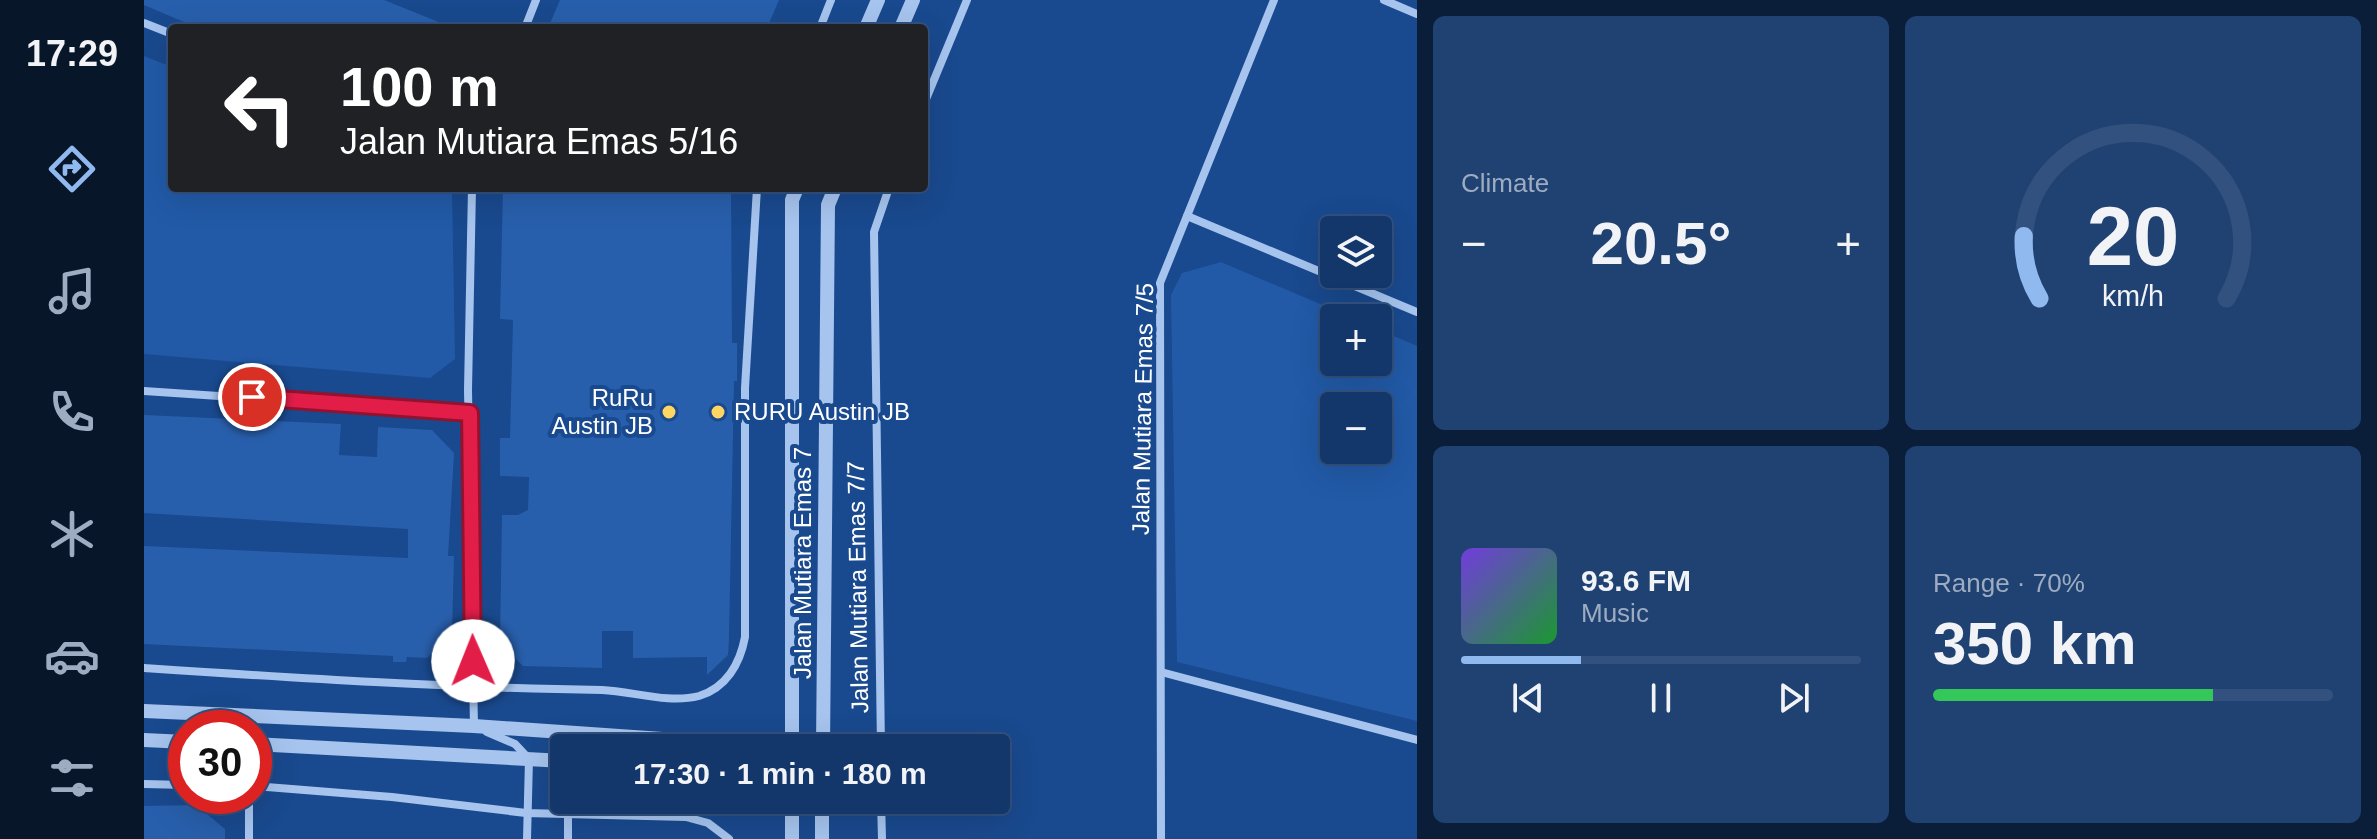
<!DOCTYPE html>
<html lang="en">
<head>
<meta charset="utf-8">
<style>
	body { margin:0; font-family:Helvetica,sans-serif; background:#204272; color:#f1f3f6; height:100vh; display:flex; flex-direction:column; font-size:30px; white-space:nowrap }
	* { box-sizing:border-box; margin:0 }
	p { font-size:26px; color:#9dacc1 }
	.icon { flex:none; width:44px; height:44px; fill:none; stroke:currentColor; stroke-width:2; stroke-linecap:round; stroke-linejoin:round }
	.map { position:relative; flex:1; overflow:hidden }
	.side { display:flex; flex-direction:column; gap:16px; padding:16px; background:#0a1e3a; width:960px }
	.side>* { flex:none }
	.top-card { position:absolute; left:24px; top:24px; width:760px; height:168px; border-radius:8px; box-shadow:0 8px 32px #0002,0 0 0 2px #32517e; background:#202124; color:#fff; overflow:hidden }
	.fabs { position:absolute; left:1176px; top:216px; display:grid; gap:16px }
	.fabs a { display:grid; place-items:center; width:72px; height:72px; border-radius:8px; background:#13376a; box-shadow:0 8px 32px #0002,0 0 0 2px #32517e; font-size:40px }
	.speed { position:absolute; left:24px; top:710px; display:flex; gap:16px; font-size:40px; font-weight:700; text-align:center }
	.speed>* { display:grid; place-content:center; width:104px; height:104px; border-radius:50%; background:#13376a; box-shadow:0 8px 32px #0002,0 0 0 2px #32517e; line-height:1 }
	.speed .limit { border:12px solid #d22; background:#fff; color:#111 }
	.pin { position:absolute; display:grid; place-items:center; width:68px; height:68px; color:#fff; margin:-34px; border:4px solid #fff; border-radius:50%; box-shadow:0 2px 8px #0007 }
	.me { position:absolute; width:88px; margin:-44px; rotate:359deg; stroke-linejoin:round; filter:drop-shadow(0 0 6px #0008) }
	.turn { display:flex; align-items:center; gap:28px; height:168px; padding:0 40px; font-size:36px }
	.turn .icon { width:104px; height:104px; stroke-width:2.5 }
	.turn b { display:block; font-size:56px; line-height:68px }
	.big { font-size:60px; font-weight:700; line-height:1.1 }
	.side .card { flex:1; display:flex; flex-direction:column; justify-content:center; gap:12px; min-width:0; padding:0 28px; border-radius:12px; background:#204272 }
	.side .dial { align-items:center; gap:0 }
	.dial svg { height:208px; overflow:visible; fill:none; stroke:#32517e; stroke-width:7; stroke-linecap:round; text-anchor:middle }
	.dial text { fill:#f1f3f6; stroke:none }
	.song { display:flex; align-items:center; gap:24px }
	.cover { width:96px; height:96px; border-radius:12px; background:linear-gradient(135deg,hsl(260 70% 55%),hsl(130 70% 35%)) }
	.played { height:8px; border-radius:4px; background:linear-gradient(90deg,#90b9f0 30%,#32517e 30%) }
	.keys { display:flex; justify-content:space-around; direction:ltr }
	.heat { display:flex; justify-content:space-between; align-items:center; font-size:44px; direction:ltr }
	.charge { height:12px; border-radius:6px; background:linear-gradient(90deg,#34c759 70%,#32517e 0) }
	.side .tiles { flex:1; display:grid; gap:16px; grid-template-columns:repeat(2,1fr) }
	.trip { position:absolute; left:406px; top:734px; width:460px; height:80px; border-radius:8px; background:#13376a; box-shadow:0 8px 32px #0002,0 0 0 2px #32517e; font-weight:700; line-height:80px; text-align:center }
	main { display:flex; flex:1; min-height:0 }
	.tabs { display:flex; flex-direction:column; width:144px; justify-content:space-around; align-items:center; background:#08162a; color:#9dacc1 }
	.tabs .icon { width:56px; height:56px }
	.tabs .on { color:#90b9f0 }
	.tabs b { font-size:36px; color:#f1f3f6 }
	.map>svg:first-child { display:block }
	.green { fill:#225aa7; fill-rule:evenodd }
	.building { fill:#285fac }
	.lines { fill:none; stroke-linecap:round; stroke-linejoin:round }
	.minor { stroke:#a6c4ee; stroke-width:8 }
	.tertiary { stroke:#a6c4ee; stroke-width:14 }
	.route-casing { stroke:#92132f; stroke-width:20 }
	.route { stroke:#e11d48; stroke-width:14 }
	.poi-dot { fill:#ffd663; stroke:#19498e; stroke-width:3 }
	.labels { text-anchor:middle; stroke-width:8; stroke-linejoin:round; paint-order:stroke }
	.poi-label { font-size:24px; fill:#fff; stroke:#19498e; text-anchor:end }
	.street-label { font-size:24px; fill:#fff; stroke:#19498e }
</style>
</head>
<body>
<main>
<nav class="tabs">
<b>17:29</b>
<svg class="icon on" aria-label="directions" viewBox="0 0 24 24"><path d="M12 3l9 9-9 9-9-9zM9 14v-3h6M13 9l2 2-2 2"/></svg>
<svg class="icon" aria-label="music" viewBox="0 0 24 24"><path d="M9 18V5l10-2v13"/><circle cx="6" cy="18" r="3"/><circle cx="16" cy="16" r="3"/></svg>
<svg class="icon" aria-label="phone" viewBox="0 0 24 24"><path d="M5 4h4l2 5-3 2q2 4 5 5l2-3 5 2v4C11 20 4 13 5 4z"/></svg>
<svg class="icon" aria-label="climate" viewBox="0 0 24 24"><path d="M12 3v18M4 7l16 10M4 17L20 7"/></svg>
<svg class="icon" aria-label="car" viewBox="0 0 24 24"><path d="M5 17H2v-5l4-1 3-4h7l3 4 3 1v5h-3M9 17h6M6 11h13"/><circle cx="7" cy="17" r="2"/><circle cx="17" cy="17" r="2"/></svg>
<svg class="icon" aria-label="filters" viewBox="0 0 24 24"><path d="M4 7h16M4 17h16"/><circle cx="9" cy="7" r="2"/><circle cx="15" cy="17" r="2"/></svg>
</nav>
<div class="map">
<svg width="1273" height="839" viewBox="0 0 1273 839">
	<rect width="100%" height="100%" fill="#19498e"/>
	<g class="green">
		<path d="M 0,56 L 28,67 L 28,188 L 308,188 L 311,359 L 286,378 L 0,354 Z"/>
		<path d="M 1077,262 L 1209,318 L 1190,318 L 1190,362 L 1234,362 L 1234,329 L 1273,346 L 1273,721 L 1033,662 L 1027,295 L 1038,273 ZM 1190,406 L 1234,406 L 1234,450 L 1190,450 Z"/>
	</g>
	<g class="building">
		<path d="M 0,0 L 240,0 L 307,27 L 54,28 L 0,5 Z"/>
		<path d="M 416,0 L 635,0 L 623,28 L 404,28 Z"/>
		<path d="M 359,188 L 587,188 L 588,343 L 593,343 L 593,381 L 590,381 L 585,637 L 584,655 L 563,675 L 563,657 L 489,658 L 489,631 L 458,631 L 458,668 L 379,666 L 356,643 L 358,515 L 374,515 L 384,510 L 385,477 L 356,476 L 356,438 L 366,438 L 369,320 L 356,319 Z"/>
		<path d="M 0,415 L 197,424 L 195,455 L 233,457 L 234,427 L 288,430 L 310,453 L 304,556 L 310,556 L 308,634 L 283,658 L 263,657 L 262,662 L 249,662 L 249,656 L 0,644 L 0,546 L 264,558 L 264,529 L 0,513 Z"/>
		<path d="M 52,805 L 81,829 L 81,839 L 0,839 L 0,806 Z"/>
	</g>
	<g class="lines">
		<g class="minor">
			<path d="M 1240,0 L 1273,14"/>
			<path d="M 0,23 L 28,34"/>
			<path d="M 381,28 L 392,0"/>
			<path d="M 676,28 L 687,0"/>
			<path d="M 780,104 L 823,0"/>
			<path d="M 328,188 L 324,390 L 330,727"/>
			<path d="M 1043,216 L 1273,312"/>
			<path d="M 0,391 L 326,413"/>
			<path d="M 0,668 C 153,678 305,688 458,690 C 488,691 524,704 555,696 C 582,688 596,664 601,637 L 601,388 L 613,188"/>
			<path d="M 1017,672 L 1273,740"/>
			<path d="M 343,732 L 371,744 L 385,759 L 383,839"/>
			<path d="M 737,748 L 730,232 L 745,188"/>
			<path d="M 0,784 L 42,785"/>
			<path d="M 110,786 L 248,797 L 382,813 L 542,817 L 564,823 L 585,839"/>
			<path d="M 737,800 L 738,839"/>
			<path d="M 105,839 L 105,796"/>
			<path d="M 424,839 L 424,814"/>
			<path d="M 1017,839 L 1016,283 L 1130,0"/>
		</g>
		<g class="tertiary">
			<path d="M 722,28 L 734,0"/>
			<path d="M 757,28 L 769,0"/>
			<path d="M 0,711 L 330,726 L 649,748"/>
			<path d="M 0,740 L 42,742"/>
			<path d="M 110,744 L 420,761"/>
			<path d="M 648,748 L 648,200 L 653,188"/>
			<path d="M 679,748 L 684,205 L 691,188"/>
			<path d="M 648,800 L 648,839"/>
			<path d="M 678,839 L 678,800"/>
		</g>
	</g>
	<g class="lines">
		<g class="route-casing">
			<path id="route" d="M 108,397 L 326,413 L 329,661"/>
		</g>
		<use href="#route" class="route"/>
	</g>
	<g class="poi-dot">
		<circle cx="525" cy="412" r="8"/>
		<circle cx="574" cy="412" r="8"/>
	</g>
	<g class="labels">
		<g class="poi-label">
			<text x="509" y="406">RuRu<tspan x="509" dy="28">Austin JB</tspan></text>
			<text x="590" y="420" text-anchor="start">RURU Austin JB</text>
		</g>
		<g class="street-label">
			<text transform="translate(999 409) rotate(-89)" y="8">Jalan Mutiara Emas 7/5</text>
			<text transform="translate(659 563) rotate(-90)" y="8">Jalan Mutiara Emas 7</text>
			<text transform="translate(714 587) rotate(-91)" y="8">Jalan Mutiara Emas 7/7</text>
		</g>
	</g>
</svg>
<div class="fabs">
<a><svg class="icon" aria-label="layers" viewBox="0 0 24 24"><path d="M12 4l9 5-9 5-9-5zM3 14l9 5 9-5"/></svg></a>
<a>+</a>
<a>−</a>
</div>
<div class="speed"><div class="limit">30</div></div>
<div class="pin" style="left:108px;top:397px;background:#d93025"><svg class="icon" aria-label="arrive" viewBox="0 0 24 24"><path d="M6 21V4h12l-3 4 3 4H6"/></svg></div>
<svg class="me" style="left:329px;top:661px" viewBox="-20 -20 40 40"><circle r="19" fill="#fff"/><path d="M0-13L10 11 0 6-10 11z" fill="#e11d48"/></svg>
<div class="trip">17:30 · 1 min · 180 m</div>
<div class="top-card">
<div class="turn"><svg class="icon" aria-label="left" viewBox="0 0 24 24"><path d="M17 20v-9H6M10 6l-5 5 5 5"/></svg><div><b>100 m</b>Jalan Mutiara Emas 5/16</div></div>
</div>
</div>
<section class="side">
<div class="tiles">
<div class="card"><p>Climate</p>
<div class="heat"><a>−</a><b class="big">20.5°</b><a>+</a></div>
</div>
<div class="card dial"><svg viewBox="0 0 100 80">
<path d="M14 69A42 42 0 1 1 86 69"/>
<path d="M14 69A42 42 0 0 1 8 45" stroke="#90b9f0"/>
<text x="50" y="56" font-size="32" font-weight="700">20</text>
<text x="50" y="72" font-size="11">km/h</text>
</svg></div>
<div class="card">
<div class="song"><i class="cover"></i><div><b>93.6 FM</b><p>Music</p></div></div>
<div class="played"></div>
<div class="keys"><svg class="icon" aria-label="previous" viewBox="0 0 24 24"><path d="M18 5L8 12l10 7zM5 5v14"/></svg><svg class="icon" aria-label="pause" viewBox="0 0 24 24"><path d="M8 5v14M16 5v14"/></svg><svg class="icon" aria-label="next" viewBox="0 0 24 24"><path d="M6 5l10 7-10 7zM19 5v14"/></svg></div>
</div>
<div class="card"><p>Range · 70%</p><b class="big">350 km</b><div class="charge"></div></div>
</div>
</section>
</main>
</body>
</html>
